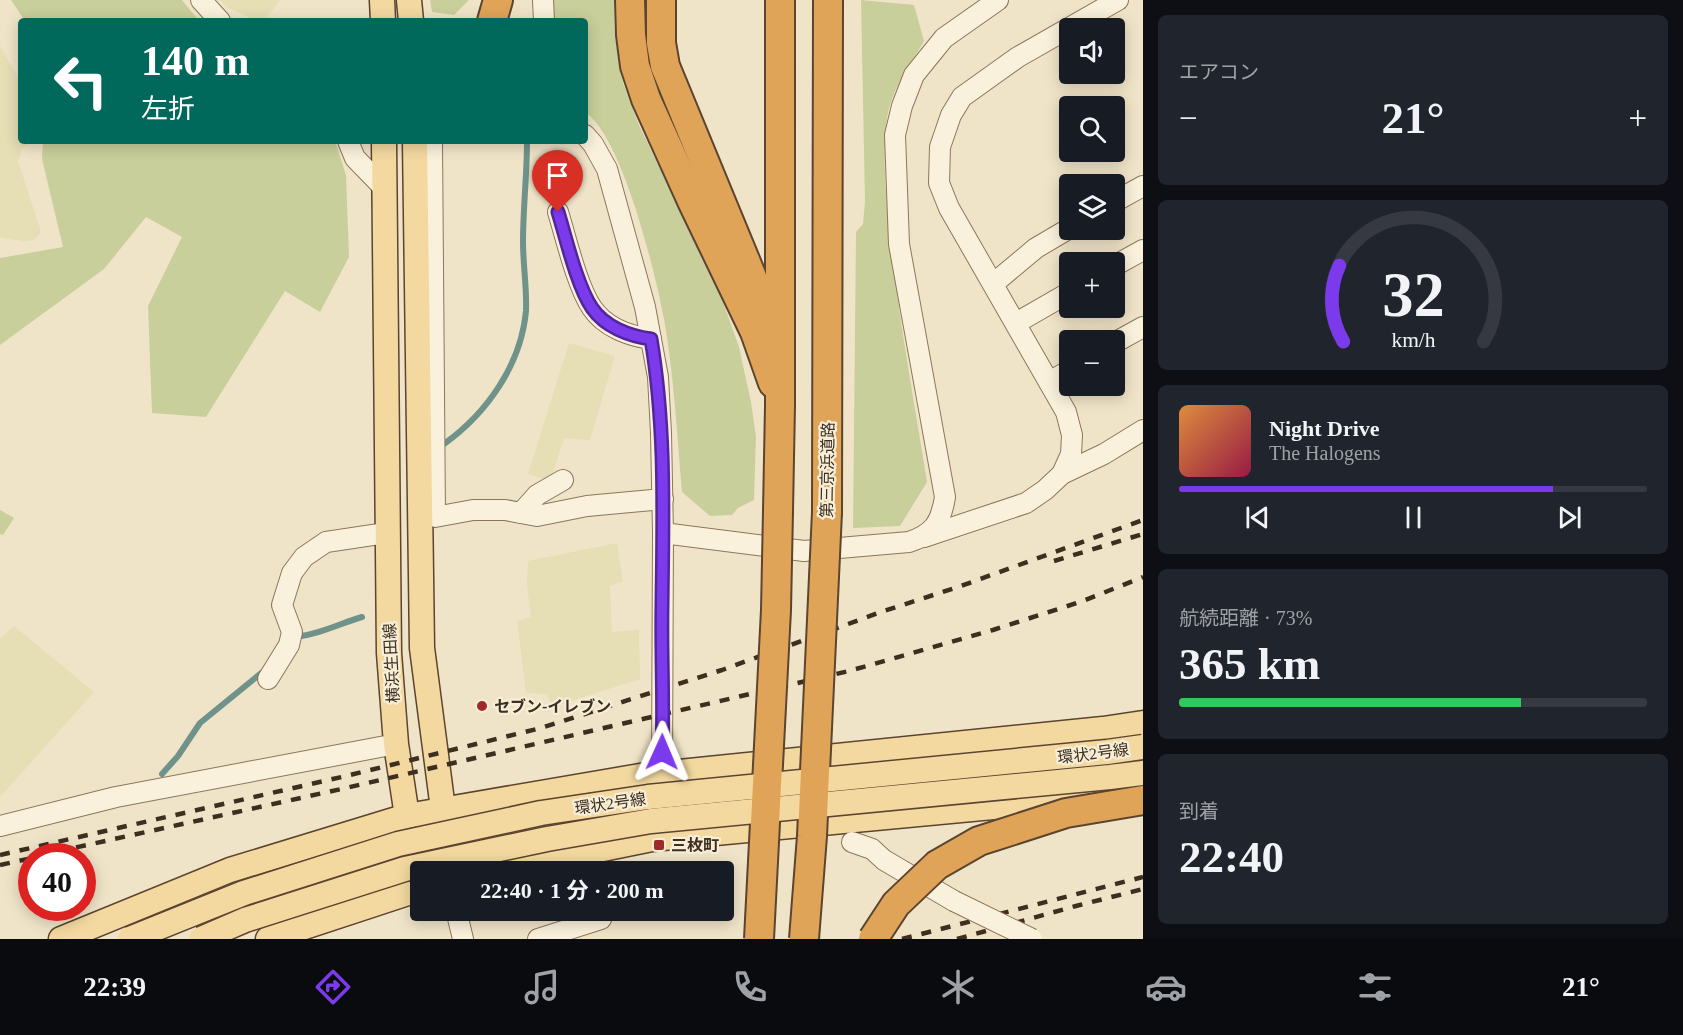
<!DOCTYPE html>
<html lang="ja">
<head>
<meta charset="utf-8">
<style>
	body { margin:0; font-family:"Times New Roman","Noto Sans JP",serif; background:#20242c; color:#f1f3f6; height:100vh; display:flex; flex-direction:column; font-size:22px; white-space:nowrap }
	* { box-sizing:border-box; margin:0 }
	p { font-size:20px; color:#9ea1a6 }
	.icon { flex:none; width:33px; height:33px; fill:none; stroke:currentColor; stroke-width:2; stroke-linecap:round; stroke-linejoin:round }
	.map { position:relative; flex:1; overflow:hidden }
	.side { display:flex; flex-direction:column; gap:15px; padding:15px; background:#0d0f14; width:540px }
	.side>* { flex:none }
	.guide { position:absolute; left:18px; top:18px; width:570px; height:126px; border-radius:6px; box-shadow:0 3px 15px #0003; background:#00695c; color:#fff; overflow:hidden }
	.tools { position:absolute; left:1059px; top:18px; display:grid; gap:12px }
	.tools a { display:grid; place-items:center; width:66px; height:66px; border-radius:6px; background:#171b24; box-shadow:0 3px 15px #0003; font-size:30px }
	.speed { position:absolute; left:18px; top:843px; display:flex; gap:12px; font-size:30px; font-weight:700; text-align:center }
	.speed>* { display:grid; place-content:center; width:78px; height:78px; border-radius:50%; background:#171b24; box-shadow:0 3px 15px #0003; line-height:1 }
	.speed .limit { border:9px solid #d22; background:#fff; color:#111 }
	.pin { position:absolute; display:grid; place-items:center; width:51px; height:51px; color:#fff; margin:-62px -26px; border-radius:50% 50% 50% 0; rotate:-45deg; box-shadow:0 0 6px #0007 }
	.pin .icon { rotate:45deg }
	.me { position:absolute; width:66px; margin:-33px; rotate:1deg; stroke-linejoin:round; filter:drop-shadow(0 0 4px #0008) }
	.turn { display:flex; align-items:center; gap:21px; height:126px; padding:0 24px; font-size:27px }
	.turn .icon { width:78px; height:78px; stroke-width:2.5 }
	.turn b { display:block; font-size:42px; line-height:51px }
	.big { font-size:45px; font-weight:700; line-height:1.1 }
	.side .tile { flex:1; display:flex; flex-direction:column; justify-content:center; gap:9px; min-width:0; padding:0 21px; border-radius:9px; background:#20242c }
	.side .dial { align-items:center; gap:0 }
	.dial svg { height:156px; overflow:visible; fill:none; stroke:#363941; stroke-width:7; stroke-linecap:round; text-anchor:middle }
	.dial text { fill:#f1f3f6; stroke:none }
	.song { display:flex; align-items:center; gap:18px }
	.cover { width:72px; height:72px; border-radius:9px; background:linear-gradient(135deg,hsl(30 70% 55%),hsl(340 70% 35%)) }
	.played { height:6px; border-radius:3px; background:linear-gradient(90deg,#7c3aed 80%,#363941 80%) }
	.keys { display:flex; justify-content:space-around; direction:ltr }
	.heat { display:flex; justify-content:space-between; align-items:center; font-size:33px; direction:ltr }
	.charge { height:9px; border-radius:4px; background:linear-gradient(90deg,#34c759 73%,#363941 0) }
	.trip { position:absolute; left:410px; top:861px; width:324px; height:60px; border-radius:6px; background:#171b24; box-shadow:0 3px 15px #0003; font-weight:700; line-height:60px; text-align:center }
	.tabs { display:flex; height:96px; justify-content:space-around; align-items:center; background:#090b0e; color:#9ea1a6 }
	.tabs .icon { width:42px; height:42px }
	.tabs .active { color:#7c3aed }
	.tabs b { font-size:27px; color:#f1f3f6 }
	main { display:flex; flex:1; min-height:0 }
	.map>svg:first-child { display:block }
	.farmland { fill:#e6deb5 }
	.green { fill:#c9cf9b }
	.lines { fill:none; stroke-linecap:round; stroke-linejoin:round }
	.stream { stroke:#6f938a; stroke-width:6 }
	.minor-casing { stroke:#8d765c; stroke-width:22 }
	.major-casing { stroke:#5b4430; stroke-width:27 }
	.highway-casing { stroke:#5b4430; stroke-width:32 }
	.minor { stroke:#faf1dc; stroke-width:20 }
	.major { stroke:#f3d9a0; stroke-width:24 }
	.highway { stroke:#e0a458; stroke-width:28 }
	.rail { stroke:#3d2e20; stroke-width:4.5; stroke-dasharray:10 10; stroke-linecap:butt }
	.minor-bridge-casing { stroke:#8d765c; stroke-width:22; stroke-linecap:butt }
	.major-bridge-casing { stroke:#5b4430; stroke-width:27; stroke-linecap:butt }
	.highway-bridge-casing { stroke:#5b4430; stroke-width:32; stroke-linecap:butt }
	.minor-bridge { stroke:#faf1dc; stroke-width:20 }
	.major-bridge { stroke:#f3d9a0; stroke-width:24 }
	.highway-bridge { stroke:#e0a458; stroke-width:28 }
	.route-casing { stroke:#51269a; stroke-width:15 }
	.route { stroke:#7c3aed; stroke-width:10 }
	.poi-dot { fill:#9e2a2b; stroke:#f7eed8; stroke-width:2 }
	.labels { text-anchor:middle; stroke-width:4.5; stroke-linejoin:round; paint-order:stroke }
	.street-label { font-size:16px; fill:#3d2e20; stroke:#f7eed8 }
	.poi-label { font-size:16px; font-weight:bold; fill:#3d2e20; stroke:#f7eed8; text-anchor:start }
</style>
</head>
<body>
<main>
<div class="map">
<svg width="1143" height="939" viewBox="0 0 1143 939">
	<rect width="100%" height="100%" fill="#f0e4c8"/>
	<g class="farmland">
		<path d="M 220,0 L 280,0 L 264,21 L 257,21 L 227,7 Z"/>
		<path d="M 0,46 L 21,83 L 21,141 L 33,141 L 22,149 L 18,161 L 41,232 L 34,240 L 24,241 L 0,238 Z"/>
		<path d="M 569,343 L 615,356 L 590,440 L 564,438 L 550,481 L 528,474 Z"/>
		<path d="M 617,543 L 623,581 L 610,586 L 612,632 L 639,630 L 640,679 L 552,707 L 547,694 L 526,693 L 517,621 L 531,617 L 527,585 L 528,561 Z"/>
		<path d="M 14,626 L 94,692 L 0,797 L 0,639 Z"/>
	</g>
	<g class="green">
		<path d="M 11,0 L 182,0 L 199,21 L 25,21 Z"/>
		<path d="M 430,0 L 469,0 L 454,15 L 432,12 Z"/>
		<path d="M 553,0 L 614,0 L 615,37 L 623,83 L 639,125 L 722,299 L 739,347 L 751,402 L 756,437 L 754,500 L 738,508 L 732,515 L 710,516 L 682,492 C 677,435 674,375 664,319 C 655,272 623,138 585,112 L 585,21 L 554,21 Z"/>
		<path d="M 861,0 L 914,5 L 924,41 C 910,66 891,90 887,119 C 882,156 886,196 890,233 C 898,316 914,399 927,482 L 900,526 L 853,528 L 856,232 L 863,224 L 865,201 Z"/>
		<path d="M 43,141 L 335,141 L 346,175 L 349,257 L 320,312 L 285,291 L 206,417 L 152,413 L 148,306 L 182,237 L 146,217 L 104,269 L 0,345 L 0,258 L 63,247 L 42,159 Z"/>
		<path d="M 0,510 L 14,518 L 3,535 L 0,534 Z"/>
	</g>
	<g class="lines">
		<g class="stream">
			<path d="M 444,444 C 487,413 521,365 526,311 C 527,288 523,265 523,242 C 523,208 527,175 527,141"/>
			<path d="M 294,637 C 315,636 341,623 362,617"/>
			<path d="M 162,774 L 178,756 L 200,723 L 265,670"/>
		</g>
		<g class="minor-casing">
			<g id="minor">
				<path d="M 201,0 L 220,21"/>
				<path d="M 543,0 L 544,21"/>
				<path d="M 585,135 L 593,144 L 607,169 L 645,307 L 658,377 L 661,433 L 663,533 L 662,773"/>
				<path d="M 348,141 L 355,158 L 385,189"/>
				<path d="M 432,141 L 435,517 L 473,510 L 505,510 L 537,516 L 587,506 L 663,499"/>
				<path d="M 1114,202 L 1143,186"/>
				<path d="M 558,212 C 566,238 577,286 592,308 C 605,327 629,336 651,339"/>
				<path d="M 1114,266 L 1143,250"/>
				<path d="M 993,284 L 1036,248 L 1070,228"/>
				<path d="M 1016,323 L 1070,292"/>
				<path d="M 1114,343 L 1143,327"/>
				<path d="M 1049,382 L 1070,370"/>
				<path d="M 1062,474 L 1104,454 L 1143,430"/>
				<path d="M 521,513 L 537,495 L 563,480"/>
				<path d="M 663,533 L 804,551 L 909,542 C 934,534 941,522 945,497 L 899,244 L 895,135 L 902,106 L 914,75 L 944,38 L 998,0"/>
				<path d="M 924,537 L 1026,503 L 1045,490 L 1062,474 L 1071,454 L 1072,435 L 1066,412 L 949,208 L 939,183 L 940,147 L 951,115 L 962,97 L 1018,57 L 1118,0"/>
				<path d="M 268,679 L 289,645 L 292,632 L 282,605 L 292,573 L 304,557 L 326,542 L 386,533"/>
				<path d="M 0,826 L 116,797 L 396,744"/>
				<path d="M 852,842 L 872,849 L 884,860 L 954,901"/>
				<path d="M 456,910 L 463,939"/>
				<path d="M 538,939 L 601,919"/>
			</g>
		</g>
		<g class="major-casing">
			<g id="major">
				<path d="M 382,0 L 383,21"/>
				<path d="M 409,0 L 411,21"/>
				<path d="M 384,141 L 389,653 L 396,744 L 407,816"/>
				<path d="M 415,141 L 422,648 L 443,809 L 448,872"/>
				<path d="M 489,872 L 652,839 L 1090,798"/>
				<path d="M 61,939 L 230,870 L 407,816 L 640,776 L 1103,729 L 1143,723"/>
				<path d="M 268,939 L 420,889"/>
			</g>
		</g>
		<g class="highway-casing">
			<g id="highway">
				<path d="M 630,0 L 631,35 L 635,66 L 646,99 L 692,201 L 755,332 L 773,383"/>
				<path d="M 661,0 L 661,43 L 665,66 L 752,277 L 765,320"/>
				<path d="M 492,21 L 498,0"/>
				<path d="M 778,511 L 780,405 L 780,0"/>
				<path d="M 827,512 L 828,0"/>
			</g>
		</g>
		<use href="#minor" class="minor"/>
		<use href="#major" class="major"/>
		<use href="#highway" class="highway"/>
		<g class="rail">
			<path d="M 1054,561 L 1143,534"/>
			<path d="M 0,855 L 346,776 L 541,728 L 722,670 L 881,612 L 961,586 L 1143,520"/>
			<path d="M 37,856 L 346,788 L 849,671 L 993,630 L 1083,601 L 1143,577"/>
			<path d="M 0,865 L 32,858"/>
			<path d="M 902,939 L 1143,877"/>
			<path d="M 957,939 L 1076,906 L 1143,889"/>
		</g>
		<g class="minor-bridge-casing">
			<path id="minor-bridge" d="M 954,901 L 1032,939"/>
		</g>
		<g class="major-bridge-casing">
			<g id="major-bridge">
				<path d="M 130,939 L 244,893 L 398,844 L 541,813 L 648,797 L 1107,752 L 1143,747"/>
				<path d="M 201,939 L 245,920 L 405,869 L 547,839 L 651,821 L 1110,777 L 1143,773"/>
			</g>
		</g>
		<g class="highway-bridge-casing">
			<g id="highway-bridge">
				<path d="M 759,939 L 776,610 L 778,511"/>
				<path d="M 804,939 L 812,836 L 827,512"/>
				<path d="M 873,939 L 896,904 L 937,865 L 979,841 L 1066,813 L 1143,800"/>
			</g>
		</g>
		<use href="#minor-bridge" class="minor-bridge"/>
		<use href="#major-bridge" class="major-bridge"/>
		<use href="#highway-bridge" class="highway-bridge"/>
	</g>
	<g class="lines">
		<g class="route-casing">
			<path id="route" d="M 558,212 C 566,238 577,286 592,308 C 605,327 629,336 651,339 C 666,427 663,516 662,605 C 661,654 664,703 662,752"/>
		</g>
		<use href="#route" class="route"/>
	</g>
	<g class="poi-dot">
		<circle cx="482" cy="706" r="6"/>
		<rect x="653" y="839" width="12" height="12" rx="3"/>
	</g>
	<g class="labels">
		<g class="street-label">
			<text transform="translate(827 470) rotate(-89)" y="6">第三京浜道路</text>
			<text transform="translate(391 663) rotate(-93)" y="6">横浜生田線</text>
			<text transform="translate(1093 753) rotate(-7)" y="6">環状2号線</text>
			<text transform="translate(610 803) rotate(-8)" y="6">環状2号線</text>
		</g>
		<g class="poi-label">
			<text x="494" y="712">セブン-イレブン</text>
			<text x="671" y="851">三枚町</text>
		</g>
	</g>
</svg>
<div class="tools">
<a><svg class="icon" aria-label="sound" viewBox="0 0 24 24"><path d="M4 9h4l5-4v14l-5-4H4zM17 9q2 3 0 6"/></svg></a>
<a><svg class="icon" aria-label="search" viewBox="0 0 24 24"><circle cx="10" cy="10" r="6"/><path d="M15 15l6 6"/></svg></a>
<a><svg class="icon" aria-label="layers" viewBox="0 0 24 24"><path d="M12 4l9 5-9 5-9-5zM3 14l9 5 9-5"/></svg></a>
<a>+</a>
<a>−</a>
</div>
<div class="speed"><div class="limit">40</div></div>
<div class="pin" style="left:558px;top:212px;background:#d93025"><svg class="icon" aria-label="arrive" viewBox="0 0 24 24"><path d="M6 21V4h12l-3 4 3 4H6"/></svg></div>
<svg class="me" style="left:662px;top:752px" viewBox="-20 -20 40 40"><path d="M0-17L14 15 0 8-14 15z" fill="#7c3aed" stroke="#fff" stroke-width="4"/></svg>
<div class="trip">22:40 · 1 分 · 200 m</div>
<div class="guide">
<div class="turn"><svg class="icon" aria-label="left" viewBox="0 0 24 24"><path d="M17 20v-9H6M10 6l-5 5 5 5"/></svg><div><b>140 m</b>左折</div></div>
</div>
</div>
<section class="side">
<div class="tile"><p>エアコン</p>
<div class="heat"><a>−</a><b class="big">21°</b><a>+</a></div>
</div>
<div class="tile dial"><svg viewBox="0 0 100 80">
<path d="M14 69A42 42 0 1 1 86 69"/>
<path d="M14 69A42 42 0 0 1 12 30" stroke="#7c3aed"/>
<text x="50" y="56" font-size="32" font-weight="700">32</text>
<text x="50" y="72" font-size="11">km/h</text>
</svg></div>
<div class="tile">
<div class="song"><i class="cover"></i><div><b>Night Drive</b><p>The Halogens</p></div></div>
<div class="played"></div>
<div class="keys"><svg class="icon" aria-label="previous" viewBox="0 0 24 24"><path d="M18 5L8 12l10 7zM5 5v14"/></svg><svg class="icon" aria-label="pause" viewBox="0 0 24 24"><path d="M8 5v14M16 5v14"/></svg><svg class="icon" aria-label="next" viewBox="0 0 24 24"><path d="M6 5l10 7-10 7zM19 5v14"/></svg></div>
</div>
<div class="tile"><p>航続距離 · 73%</p><b class="big">365 km</b><div class="charge"></div></div>
<div class="tile"><p>到着</p><b class="big">22:40</b></div>
</section>
</main>
<nav class="tabs">
<b>22:39</b>
<svg class="icon active" aria-label="directions" viewBox="0 0 24 24"><path d="M12 3l9 9-9 9-9-9zM9 14v-3h6M13 9l2 2-2 2"/></svg>
<svg class="icon" aria-label="music" viewBox="0 0 24 24"><path d="M9 18V5l10-2v13"/><circle cx="6" cy="18" r="3"/><circle cx="16" cy="16" r="3"/></svg>
<svg class="icon" aria-label="phone" viewBox="0 0 24 24"><path d="M5 4h4l2 5-3 2q2 4 5 5l2-3 5 2v4C11 20 4 13 5 4z"/></svg>
<svg class="icon" aria-label="climate" viewBox="0 0 24 24"><path d="M12 3v18M4 7l16 10M4 17L20 7"/></svg>
<svg class="icon" aria-label="car" viewBox="0 0 24 24"><path d="M5 17H2v-5l4-1 3-4h7l3 4 3 1v5h-3M9 17h6M6 11h13"/><circle cx="7" cy="17" r="2"/><circle cx="17" cy="17" r="2"/></svg>
<svg class="icon" aria-label="filters" viewBox="0 0 24 24"><path d="M4 7h16M4 17h16"/><circle cx="9" cy="7" r="2"/><circle cx="15" cy="17" r="2"/></svg>
<b>21°</b>
</nav>
</body>
</html>
